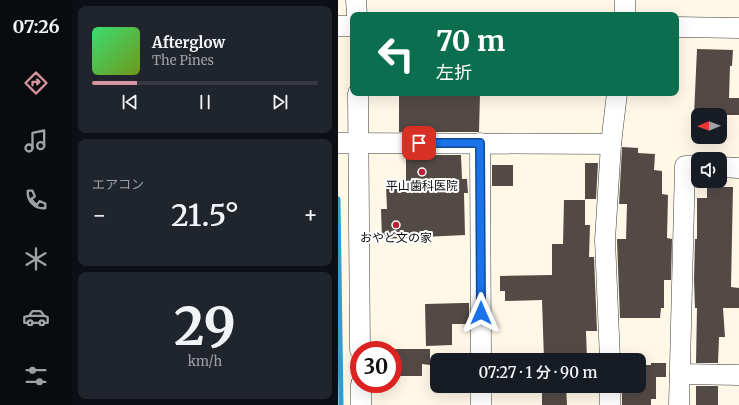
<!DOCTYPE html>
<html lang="ja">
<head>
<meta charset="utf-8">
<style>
	body { margin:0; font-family:Merriweather,"Noto Sans JP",serif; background:#20242c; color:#f1f3f6; height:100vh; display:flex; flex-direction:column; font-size:15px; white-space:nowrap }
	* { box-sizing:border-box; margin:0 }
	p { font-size:13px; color:#9ea1a6 }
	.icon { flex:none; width:22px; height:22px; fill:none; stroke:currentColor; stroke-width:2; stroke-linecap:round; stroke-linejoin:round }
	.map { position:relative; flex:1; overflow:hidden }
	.panel { display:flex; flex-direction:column; gap:6px; padding:6px; background:#0d0f14; width:266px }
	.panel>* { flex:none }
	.banner { position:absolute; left:12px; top:12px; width:329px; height:84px; border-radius:8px; box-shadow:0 4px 16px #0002; background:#0b6e4f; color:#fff; overflow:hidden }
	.needle { width:26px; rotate:269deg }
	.tools { position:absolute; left:353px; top:108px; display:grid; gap:8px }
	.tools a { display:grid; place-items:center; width:36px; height:36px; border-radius:8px; background:#171b24; box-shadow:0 4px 16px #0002; font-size:20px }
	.speed { position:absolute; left:12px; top:341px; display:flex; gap:8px; font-size:20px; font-weight:700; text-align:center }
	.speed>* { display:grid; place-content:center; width:52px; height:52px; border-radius:50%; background:#171b24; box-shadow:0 4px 16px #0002; line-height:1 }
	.speed .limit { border:6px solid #d22; background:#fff; color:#111 }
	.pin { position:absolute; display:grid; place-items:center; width:34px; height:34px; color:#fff; margin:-17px; border-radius:8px; box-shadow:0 2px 6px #0006 }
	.me { position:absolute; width:44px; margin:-22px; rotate:0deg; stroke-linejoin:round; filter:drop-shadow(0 0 3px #0008) }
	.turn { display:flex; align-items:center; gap:14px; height:84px; padding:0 20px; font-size:18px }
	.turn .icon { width:52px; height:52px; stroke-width:2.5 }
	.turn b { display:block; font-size:28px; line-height:34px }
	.big { font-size:30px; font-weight:600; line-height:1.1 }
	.panel .card { flex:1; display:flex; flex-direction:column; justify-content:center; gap:6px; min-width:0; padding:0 14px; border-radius:8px; background:#20242c }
	.panel .dial { align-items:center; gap:0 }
	.dial b { font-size:52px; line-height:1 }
	.song { display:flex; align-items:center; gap:12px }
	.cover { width:48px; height:48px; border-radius:6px; background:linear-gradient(135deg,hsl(140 70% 55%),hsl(80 70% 35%)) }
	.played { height:4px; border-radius:2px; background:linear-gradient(90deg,#d895a0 20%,#363941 20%) }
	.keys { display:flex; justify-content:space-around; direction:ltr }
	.heat { display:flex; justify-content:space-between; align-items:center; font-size:22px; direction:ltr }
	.trip { position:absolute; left:92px; top:353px; width:216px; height:40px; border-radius:8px; background:#171b24; box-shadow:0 4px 16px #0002; font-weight:600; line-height:40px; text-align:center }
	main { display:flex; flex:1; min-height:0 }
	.tab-bar { display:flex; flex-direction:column; width:72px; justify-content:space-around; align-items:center; background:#090b0e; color:#9ea1a6 }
	.tab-bar .icon { width:28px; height:28px }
	.tab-bar .current { color:#d895a0 }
	.tab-bar b { font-size:18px; color:#f1f3f6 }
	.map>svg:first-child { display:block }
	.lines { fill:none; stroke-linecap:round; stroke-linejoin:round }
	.stream { stroke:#329dce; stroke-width:5 }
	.building { fill:#534a46 }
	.minor-casing { stroke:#3d3d3d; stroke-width:21 }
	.minor { stroke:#fff; stroke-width:20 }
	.route-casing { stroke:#114b97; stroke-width:10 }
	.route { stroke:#1a73e8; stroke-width:7 }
	.poi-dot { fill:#ba2236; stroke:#fff; stroke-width:1.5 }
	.labels { text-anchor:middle; stroke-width:4; stroke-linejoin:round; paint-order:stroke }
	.poi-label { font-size:12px; fill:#0a0a0a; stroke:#fff }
</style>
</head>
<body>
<main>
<nav class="tab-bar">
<b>07:26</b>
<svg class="icon current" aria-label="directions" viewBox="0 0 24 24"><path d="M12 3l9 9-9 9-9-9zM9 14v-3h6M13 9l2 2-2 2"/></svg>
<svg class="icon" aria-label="music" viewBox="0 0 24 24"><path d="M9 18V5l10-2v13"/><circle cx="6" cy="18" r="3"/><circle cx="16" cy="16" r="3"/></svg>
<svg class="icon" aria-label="phone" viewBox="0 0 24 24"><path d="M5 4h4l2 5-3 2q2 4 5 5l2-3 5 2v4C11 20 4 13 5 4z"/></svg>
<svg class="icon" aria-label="climate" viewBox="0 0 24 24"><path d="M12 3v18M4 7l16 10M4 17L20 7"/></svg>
<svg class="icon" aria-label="car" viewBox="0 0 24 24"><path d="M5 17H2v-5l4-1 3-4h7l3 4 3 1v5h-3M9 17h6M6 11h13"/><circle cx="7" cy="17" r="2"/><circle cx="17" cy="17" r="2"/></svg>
<svg class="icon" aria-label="filters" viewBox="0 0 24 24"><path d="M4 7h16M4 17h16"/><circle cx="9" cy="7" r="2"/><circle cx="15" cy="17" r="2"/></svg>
</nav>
<section class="panel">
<div class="card">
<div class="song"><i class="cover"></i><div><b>Afterglow</b><p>The Pines</p></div></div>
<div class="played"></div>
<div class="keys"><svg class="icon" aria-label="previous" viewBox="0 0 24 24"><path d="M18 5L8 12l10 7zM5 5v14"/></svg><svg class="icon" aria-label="pause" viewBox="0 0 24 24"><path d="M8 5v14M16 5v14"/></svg><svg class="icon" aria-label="next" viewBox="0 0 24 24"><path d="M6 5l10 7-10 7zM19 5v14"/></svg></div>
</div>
<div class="card"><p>エアコン</p>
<div class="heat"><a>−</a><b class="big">21.5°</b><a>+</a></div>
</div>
<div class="card dial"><b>29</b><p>km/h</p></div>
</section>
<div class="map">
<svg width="401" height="405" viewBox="0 0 401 405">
	<rect width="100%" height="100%" fill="#fff8e7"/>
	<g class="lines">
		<path class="stream" d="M 0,199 L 3,405"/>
	</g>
	<g class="building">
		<path d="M 359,49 L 395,50 L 394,66 L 392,66 L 391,98 L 401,98 L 401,115 L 356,115 Z"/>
		<path d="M 61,93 L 142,93 L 141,132 L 61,132 Z"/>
		<path d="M 284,147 L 300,148 L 300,153 L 317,154 L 316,170 L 324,171 L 324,194 L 330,195 L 329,238 L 334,239 L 333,280 L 326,280 L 326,308 L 323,308 L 322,318 L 282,318 L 279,240 L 279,239 L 288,239 L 289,204 L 281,204 Z"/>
		<path d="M 68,155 L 123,155 L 124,179 L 129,179 L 130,193 L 126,193 L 127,235 L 44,239 L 43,209 L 49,209 L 48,186 L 68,186 Z"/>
		<path d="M 247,163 L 260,163 L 258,199 L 247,199 Z"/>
		<rect x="154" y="165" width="21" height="21"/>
		<path d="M 369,187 L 395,187 L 393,287 L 401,288 L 401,308 L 385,308 L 387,337 L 381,337 L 380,363 L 358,363 L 359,308 L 357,308 L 356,280 L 357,239 L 359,239 L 359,198 L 369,198 Z"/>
		<path d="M 226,200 L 247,200 L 247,225 L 252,225 L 251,257 L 256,257 L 259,331 L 248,331 L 249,360 L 206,360 L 204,300 L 167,301 L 167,291 L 162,291 L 162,276 L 214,275 L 214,244 L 225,244 Z"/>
		<path d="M 125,303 L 131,303 L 131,324 L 114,324 L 114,345 L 88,346 L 87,304 Z"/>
		<path d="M 55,349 L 92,349 L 92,365 L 84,364 L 84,376 L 55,376 Z"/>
		<path d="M 313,363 L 328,363 L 328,377 L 318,377 L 318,399 L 313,399 L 313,405 L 284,405 L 284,386 L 301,386 L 301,365 L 313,365 Z"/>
		<path d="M 204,386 L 228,386 L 229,405 L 204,405 Z"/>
		<rect x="358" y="386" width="22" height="19"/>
	</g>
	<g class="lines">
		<g class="minor-casing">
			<g id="minor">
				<path d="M 18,0 L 19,15"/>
				<path d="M 287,0 L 287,15"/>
				<path d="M 0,26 L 15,26"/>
				<path d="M 338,27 L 401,28"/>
				<path d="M 20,93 L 22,350"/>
				<path d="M 0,143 L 273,144"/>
				<path d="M 142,143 L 143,360"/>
				<path d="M 382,167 L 401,168"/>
				<path d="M 272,360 L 267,240 L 273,144 L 279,93"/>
				<path d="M 342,374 L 401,375"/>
				<path d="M 23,384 L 23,405"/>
				<path d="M 143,386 L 143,405"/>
				<path d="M 272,386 L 272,405"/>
				<path d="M 341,405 L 347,166 L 360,166"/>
			</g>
		</g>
		<use href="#minor" class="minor"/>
	</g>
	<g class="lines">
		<g class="route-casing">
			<path id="route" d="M 81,143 L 142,143 L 143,313"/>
		</g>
		<use href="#route" class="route"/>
	</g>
	<g class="poi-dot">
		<circle cx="84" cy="172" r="4"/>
		<circle cx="58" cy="225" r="4"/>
	</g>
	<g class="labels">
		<g class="poi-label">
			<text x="84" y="190">平山歯科医院</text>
			<text x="58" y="242">おやど文の家</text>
		</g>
	</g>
</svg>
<div class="tools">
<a><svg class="needle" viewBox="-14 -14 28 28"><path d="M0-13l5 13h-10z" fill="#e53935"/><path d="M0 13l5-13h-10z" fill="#9ea1a6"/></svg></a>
<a><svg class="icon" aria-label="sound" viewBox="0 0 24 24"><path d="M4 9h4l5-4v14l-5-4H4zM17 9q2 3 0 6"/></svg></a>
</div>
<div class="speed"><div class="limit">30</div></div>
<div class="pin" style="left:81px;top:143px;background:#d93025"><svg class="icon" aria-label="arrive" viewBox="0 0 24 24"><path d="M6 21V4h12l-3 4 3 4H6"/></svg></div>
<svg class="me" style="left:143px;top:313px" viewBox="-20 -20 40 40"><path d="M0-17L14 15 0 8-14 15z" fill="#1a73e8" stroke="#fff" stroke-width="4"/></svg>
<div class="trip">07:27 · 1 分 · 90 m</div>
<div class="banner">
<div class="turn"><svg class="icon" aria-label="left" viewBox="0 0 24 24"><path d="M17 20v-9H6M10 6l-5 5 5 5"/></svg><div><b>70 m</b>左折</div></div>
</div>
</div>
</main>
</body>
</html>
